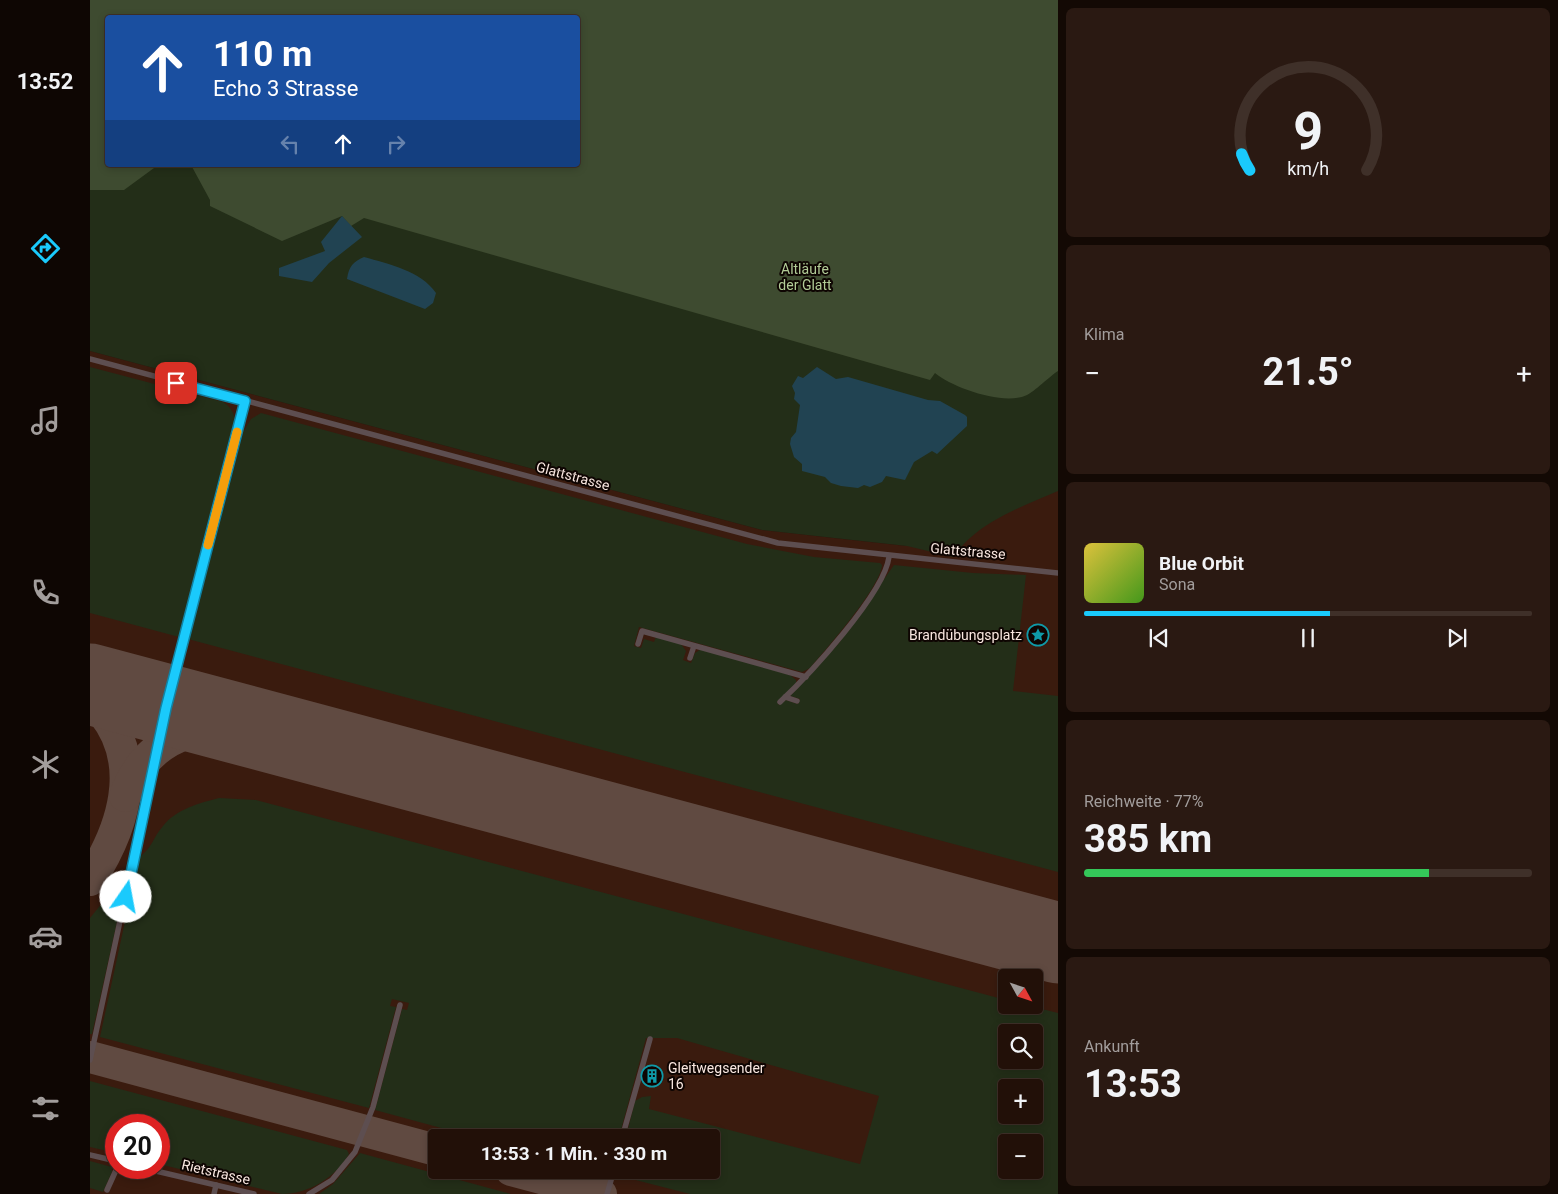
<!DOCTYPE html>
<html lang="de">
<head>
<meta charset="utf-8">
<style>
	body { margin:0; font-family:Roboto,sans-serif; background:#2a1912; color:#f1f3f6; height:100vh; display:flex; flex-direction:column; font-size:19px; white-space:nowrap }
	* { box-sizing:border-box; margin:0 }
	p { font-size:16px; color:#a29d9c }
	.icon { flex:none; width:28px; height:28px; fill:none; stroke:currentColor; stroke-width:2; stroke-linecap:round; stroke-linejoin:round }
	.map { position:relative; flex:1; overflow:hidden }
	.sheet { display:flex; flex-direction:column; gap:8px; padding:8px; background:#130904; width:500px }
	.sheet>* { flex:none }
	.guide { position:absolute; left:15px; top:15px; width:475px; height:152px; border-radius:5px; box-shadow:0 2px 8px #0003,0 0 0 1px #3f3029; background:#1a4fa0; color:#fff; overflow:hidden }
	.needle { width:32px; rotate:130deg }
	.tools { position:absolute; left:908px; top:969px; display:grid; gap:10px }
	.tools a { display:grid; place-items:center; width:45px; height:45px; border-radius:5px; background:#221008; box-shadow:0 2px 8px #0003,0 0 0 1px #3f3029; font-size:25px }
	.speed { position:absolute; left:15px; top:1114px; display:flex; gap:10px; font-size:25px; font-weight:700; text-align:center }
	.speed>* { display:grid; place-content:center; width:65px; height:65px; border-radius:50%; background:#221008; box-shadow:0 2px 8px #0003,0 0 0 1px #3f3029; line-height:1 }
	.speed .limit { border:8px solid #d22; background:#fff; color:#111 }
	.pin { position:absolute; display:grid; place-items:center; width:42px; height:42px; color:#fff; margin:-21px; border-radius:10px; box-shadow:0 2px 8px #0006 }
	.me { position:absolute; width:55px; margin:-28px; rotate:12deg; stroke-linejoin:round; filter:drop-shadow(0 0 4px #0008) }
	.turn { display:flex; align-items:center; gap:18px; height:105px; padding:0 25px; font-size:22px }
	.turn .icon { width:65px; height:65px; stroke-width:2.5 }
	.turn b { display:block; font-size:35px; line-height:42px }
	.lanes { display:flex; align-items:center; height:48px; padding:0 25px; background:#0003; justify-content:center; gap:25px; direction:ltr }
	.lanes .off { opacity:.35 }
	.big { font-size:38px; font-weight:700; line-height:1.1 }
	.sheet .tile { flex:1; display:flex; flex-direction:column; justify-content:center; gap:8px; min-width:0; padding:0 18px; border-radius:8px; background:#2a1912 }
	.sheet .dial { align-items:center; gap:0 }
	.dial svg { height:130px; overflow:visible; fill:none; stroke:#3f3029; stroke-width:7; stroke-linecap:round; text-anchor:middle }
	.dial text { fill:#f1f3f6; stroke:none }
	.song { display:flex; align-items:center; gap:15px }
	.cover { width:60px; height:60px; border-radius:8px; background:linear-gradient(135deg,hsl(50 70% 55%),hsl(100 70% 35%)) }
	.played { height:5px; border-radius:2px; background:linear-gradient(90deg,#1acafc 55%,#3f3029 55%) }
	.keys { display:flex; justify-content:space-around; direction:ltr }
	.heat { display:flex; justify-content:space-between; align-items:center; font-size:28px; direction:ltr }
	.charge { height:8px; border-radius:4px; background:linear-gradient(90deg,#34c759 77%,#3f3029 0) }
	.trip { position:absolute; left:338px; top:1129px; width:292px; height:50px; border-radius:5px; background:#221008; box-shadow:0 2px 8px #0003,0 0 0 1px #3f3029; font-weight:700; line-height:50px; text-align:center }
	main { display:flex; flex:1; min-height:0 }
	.tab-bar { display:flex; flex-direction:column; width:90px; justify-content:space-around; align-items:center; background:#0e0603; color:#a29d9c }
	.tab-bar .icon { width:35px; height:35px }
	.tab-bar .active { color:#1acafc }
	.tab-bar b { font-size:22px; color:#f1f3f6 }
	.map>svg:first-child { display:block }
	.built { fill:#3a1b0e; fill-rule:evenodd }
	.green { fill:#232e18; fill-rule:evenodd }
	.forest { fill:#3e4b30 }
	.water { fill:#214352 }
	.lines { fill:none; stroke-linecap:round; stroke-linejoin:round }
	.taxiway { stroke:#604a41; stroke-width:32 }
	.runway { stroke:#604a41; stroke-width:81 }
	.service { stroke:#5d4e50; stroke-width:5.5 }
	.route-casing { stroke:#1183a4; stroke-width:12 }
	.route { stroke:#1acafc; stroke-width:9 }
	.slow { stroke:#f59e0b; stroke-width:9 }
	.labels { text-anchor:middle; stroke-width:4; stroke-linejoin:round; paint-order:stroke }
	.park-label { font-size:14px; fill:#b2cc97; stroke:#0e0502 }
	.street-label { font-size:14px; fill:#f9e7e0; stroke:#0e0502 }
	.poi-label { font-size:14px; fill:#f9e7e0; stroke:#0e0502; text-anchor:end }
</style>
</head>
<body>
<main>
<nav class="tab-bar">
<b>13:52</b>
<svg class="icon active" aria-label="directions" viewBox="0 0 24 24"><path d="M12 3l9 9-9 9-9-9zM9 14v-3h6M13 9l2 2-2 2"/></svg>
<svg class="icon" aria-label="music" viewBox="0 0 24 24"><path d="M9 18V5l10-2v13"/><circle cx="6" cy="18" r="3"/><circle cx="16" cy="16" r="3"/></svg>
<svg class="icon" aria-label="phone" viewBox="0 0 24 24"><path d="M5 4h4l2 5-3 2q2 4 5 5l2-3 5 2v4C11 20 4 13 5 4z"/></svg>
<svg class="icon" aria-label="climate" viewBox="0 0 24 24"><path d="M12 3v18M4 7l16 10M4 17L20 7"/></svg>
<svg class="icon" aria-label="car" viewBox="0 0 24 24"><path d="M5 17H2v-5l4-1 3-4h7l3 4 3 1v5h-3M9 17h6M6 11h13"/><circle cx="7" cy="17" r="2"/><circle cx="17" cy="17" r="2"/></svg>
<svg class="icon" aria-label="filters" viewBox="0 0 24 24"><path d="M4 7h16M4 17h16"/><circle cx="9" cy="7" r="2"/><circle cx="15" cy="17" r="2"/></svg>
</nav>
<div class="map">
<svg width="968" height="1194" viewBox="0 0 968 1194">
	<rect width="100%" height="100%" fill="#2d150b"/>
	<path class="built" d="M 0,351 L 672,530 L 816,546 L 968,384 L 968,1194 L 0,1194 ZM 916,978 L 944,978 L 944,1005 L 916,1005 ZM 916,1032 L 944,1032 L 944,1060 L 916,1060 ZM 916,1088 L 944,1088 L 944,1115 L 916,1115 ZM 26,1125 L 69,1125 L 69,1168 L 26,1168 ZM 346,1138 L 621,1138 L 621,1170 L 346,1170 ZM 916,1142 L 944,1142 L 944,1170 L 916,1170 Z"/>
	<g class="green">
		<path d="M 0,0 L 968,0 L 968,491 C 929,508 889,521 863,557 L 817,546 L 672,530 L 0,351 ZM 18,18 L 488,18 L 488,165 L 18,165 Z"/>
		<path d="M 0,367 L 133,402 C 144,409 146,418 145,430 L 89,637 L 0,613 Z"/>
		<path d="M 171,413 L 657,544 L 724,557 L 790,563 L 792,565 C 790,588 737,648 720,668 L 712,672 L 549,627 L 544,646 L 551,648 L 554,639 L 564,642 L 566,637 L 591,644 L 596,651 L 593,660 L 601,663 L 605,653 L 611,649 L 700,675 L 706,680 L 706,683 L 687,702 L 689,705 L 696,700 L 708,704 L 710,699 L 700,696 L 749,643 L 804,565 L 883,573 L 936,575 L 923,691 L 968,696 L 968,872 L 98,639 L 152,434 L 161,419 Z"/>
		<path d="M 129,798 L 166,800 L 916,1000 L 916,1005 L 936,1005 L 968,1013 L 968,1194 L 600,1194 L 530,1176 L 528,1170 L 621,1170 L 621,1138 L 536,1137 L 545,1101 L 552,1097 L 561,1096 L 559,1109 L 770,1164 L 789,1096 L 587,1038 L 556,1038 L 529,1137 L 388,1138 L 285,1110 L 312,1009 L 317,1010 L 319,1003 L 302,999 L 300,1006 L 306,1007 L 279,1108 L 10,1037 L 49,857 C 62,849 63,837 73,826 C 86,809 110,803 129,798 ZM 916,1032 L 944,1032 L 944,1060 L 916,1060 ZM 916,1088 L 944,1088 L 944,1115 L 916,1115 ZM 916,1142 L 944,1142 L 944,1170 L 916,1170 Z"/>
		<path d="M 36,868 L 37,877 L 2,1034 L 0,1034 L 0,918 L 26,886 Z"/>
		<path d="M 0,1081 L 257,1150 L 259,1154 C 246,1177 219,1194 192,1194 L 69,1164 L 69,1125 L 26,1125 L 26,1153 L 0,1147 Z"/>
		<path d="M 270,1153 L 421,1194 L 229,1194 L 243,1184 Z"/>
		<path d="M 0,1161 L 22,1167 L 22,1172 L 13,1192 L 0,1188 Z"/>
	</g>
	<path class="forest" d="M 0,0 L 968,0 L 968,371 C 960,376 944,392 937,395 C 914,406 863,388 845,373 L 840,380 L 274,218 L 261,226 L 252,216 L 192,241 L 120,206 L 120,200 L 101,165 L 488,165 L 488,18 L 18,18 L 18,165 L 91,165 L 64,168 L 34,190 L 0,190 Z"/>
	<g class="water">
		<path d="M 252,216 L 272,237 L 239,263 L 222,282 L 189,276 L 189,268 L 235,251 L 231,242 Z"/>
		<path d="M 274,257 C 299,264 331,271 346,293 L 343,303 L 335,309 L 257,279 C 259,266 263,262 274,257 Z"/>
		<path d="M 727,367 L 746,379 L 758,377 L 838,400 L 850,401 L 875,415 L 877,417 L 877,426 L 847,454 L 842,451 L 824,462 L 815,480 L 796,476 L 792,482 L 780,487 L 774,485 L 768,488 L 751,486 L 741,483 L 735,477 L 712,471 L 712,464 L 704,457 L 700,444 L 701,438 L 706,432 L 710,405 L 704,399 L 705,393 L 702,386 L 708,376 L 713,378 Z"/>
	</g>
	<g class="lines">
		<g class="taxiway">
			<path d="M 0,699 C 57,751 37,823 0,880"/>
			<path d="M 35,796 C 56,737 108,722 165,728"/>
			<path d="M 0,1057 L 346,1150"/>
			<path d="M 421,1170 L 511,1194"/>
		</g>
		<path class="runway" d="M 0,684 L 968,943"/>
		<g class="service">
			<path d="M 0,359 L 688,543 L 968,573"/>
			<path d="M 548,644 L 552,631 L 716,677"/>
			<path d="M 600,658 L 604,646"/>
			<path d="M 695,697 L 707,701"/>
			<path d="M 690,702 C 719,675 794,594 799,557"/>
			<path d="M 0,1060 L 76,708 L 155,401"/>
			<path d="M 532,1138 L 560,1039"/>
			<path d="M 0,1155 L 26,1161"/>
			<path d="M 53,1168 L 164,1194"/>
			<path d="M 17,1190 L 27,1168"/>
			<path d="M 124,1194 L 126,1185"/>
			<path d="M 219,1194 L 242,1180 L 265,1152 L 283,1107 L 310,1005"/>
			<path d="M 517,1194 L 524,1170"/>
		</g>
	</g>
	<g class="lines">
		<g class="route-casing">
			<path id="route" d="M 36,897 L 76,708 L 155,401 L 86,383"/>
		</g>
		<use href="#route" class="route"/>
		<path class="slow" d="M 118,545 L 147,432"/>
	</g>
	<defs>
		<g id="sight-ring" transform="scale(1.125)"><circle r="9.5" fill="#0e0502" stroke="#0f9aa8" stroke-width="1.5"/><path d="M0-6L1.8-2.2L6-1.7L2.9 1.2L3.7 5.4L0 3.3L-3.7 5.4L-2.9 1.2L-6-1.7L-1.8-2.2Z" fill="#0f9aa8"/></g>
		<g id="building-ring" transform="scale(1.125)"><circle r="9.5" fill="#0e0502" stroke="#0f9aa8" stroke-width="1.5"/><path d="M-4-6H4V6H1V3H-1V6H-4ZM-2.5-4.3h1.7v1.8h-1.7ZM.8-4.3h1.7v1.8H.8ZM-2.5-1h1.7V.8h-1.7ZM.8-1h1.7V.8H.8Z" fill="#0f9aa8"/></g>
	</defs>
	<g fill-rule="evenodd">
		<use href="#sight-ring" x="948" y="635"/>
		<use href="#building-ring" x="562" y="1076"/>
	</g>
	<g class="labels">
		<g class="park-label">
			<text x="715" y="274">Altläufe<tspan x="715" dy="16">der Glatt</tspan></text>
		</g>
		<g class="street-label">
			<text transform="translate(483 476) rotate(15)" y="5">Glattstrasse</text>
			<text transform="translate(878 551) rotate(5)" y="5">Glattstrasse</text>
			<text transform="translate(126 1172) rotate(13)" y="5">Rietstrasse</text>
		</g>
		<g class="poi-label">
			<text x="932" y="640">Brandübungsplatz</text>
			<text x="578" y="1073" text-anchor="start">Gleitwegsender<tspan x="578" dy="16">16</tspan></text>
		</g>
	</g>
</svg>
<div class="tools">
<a><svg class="needle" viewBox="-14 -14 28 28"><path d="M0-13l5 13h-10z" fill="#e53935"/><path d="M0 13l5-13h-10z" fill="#a29d9c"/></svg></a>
<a><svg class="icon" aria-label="search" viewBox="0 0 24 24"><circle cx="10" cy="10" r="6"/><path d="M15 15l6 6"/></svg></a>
<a>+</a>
<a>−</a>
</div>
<div class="speed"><div class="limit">20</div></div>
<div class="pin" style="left:86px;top:383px;background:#d93025"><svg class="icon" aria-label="arrive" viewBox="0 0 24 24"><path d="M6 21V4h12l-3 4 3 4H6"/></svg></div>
<svg class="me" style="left:36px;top:897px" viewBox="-20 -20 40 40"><circle r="19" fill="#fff"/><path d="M0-13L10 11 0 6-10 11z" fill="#1acafc"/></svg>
<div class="trip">13:53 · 1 Min. · 330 m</div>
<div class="guide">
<div class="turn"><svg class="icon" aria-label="ahead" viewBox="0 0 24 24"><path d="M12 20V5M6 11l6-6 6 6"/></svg><div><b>110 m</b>Echo 3 Strasse</div></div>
<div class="lanes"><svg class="icon off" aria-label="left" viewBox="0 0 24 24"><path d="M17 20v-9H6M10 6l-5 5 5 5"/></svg><svg class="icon" aria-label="ahead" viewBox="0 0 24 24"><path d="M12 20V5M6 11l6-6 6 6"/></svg><svg class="icon off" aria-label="right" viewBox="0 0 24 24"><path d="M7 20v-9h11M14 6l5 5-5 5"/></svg></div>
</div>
</div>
<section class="sheet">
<div class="tile dial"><svg viewBox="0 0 100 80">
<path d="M14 69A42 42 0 1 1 86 69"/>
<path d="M14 69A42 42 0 0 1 9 59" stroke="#1acafc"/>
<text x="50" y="56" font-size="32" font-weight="700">9</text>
<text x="50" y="72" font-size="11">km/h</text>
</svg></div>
<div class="tile"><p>Klima</p>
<div class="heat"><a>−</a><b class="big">21.5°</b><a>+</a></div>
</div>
<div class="tile">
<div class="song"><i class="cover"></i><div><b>Blue Orbit</b><p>Sona</p></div></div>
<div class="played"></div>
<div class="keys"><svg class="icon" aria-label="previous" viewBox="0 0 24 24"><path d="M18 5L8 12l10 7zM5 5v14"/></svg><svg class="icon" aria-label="pause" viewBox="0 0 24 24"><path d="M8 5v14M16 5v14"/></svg><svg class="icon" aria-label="next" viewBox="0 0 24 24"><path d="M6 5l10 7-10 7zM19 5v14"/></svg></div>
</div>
<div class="tile"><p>Reichweite · 77%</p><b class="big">385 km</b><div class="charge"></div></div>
<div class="tile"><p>Ankunft</p><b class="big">13:53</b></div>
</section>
</main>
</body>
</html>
